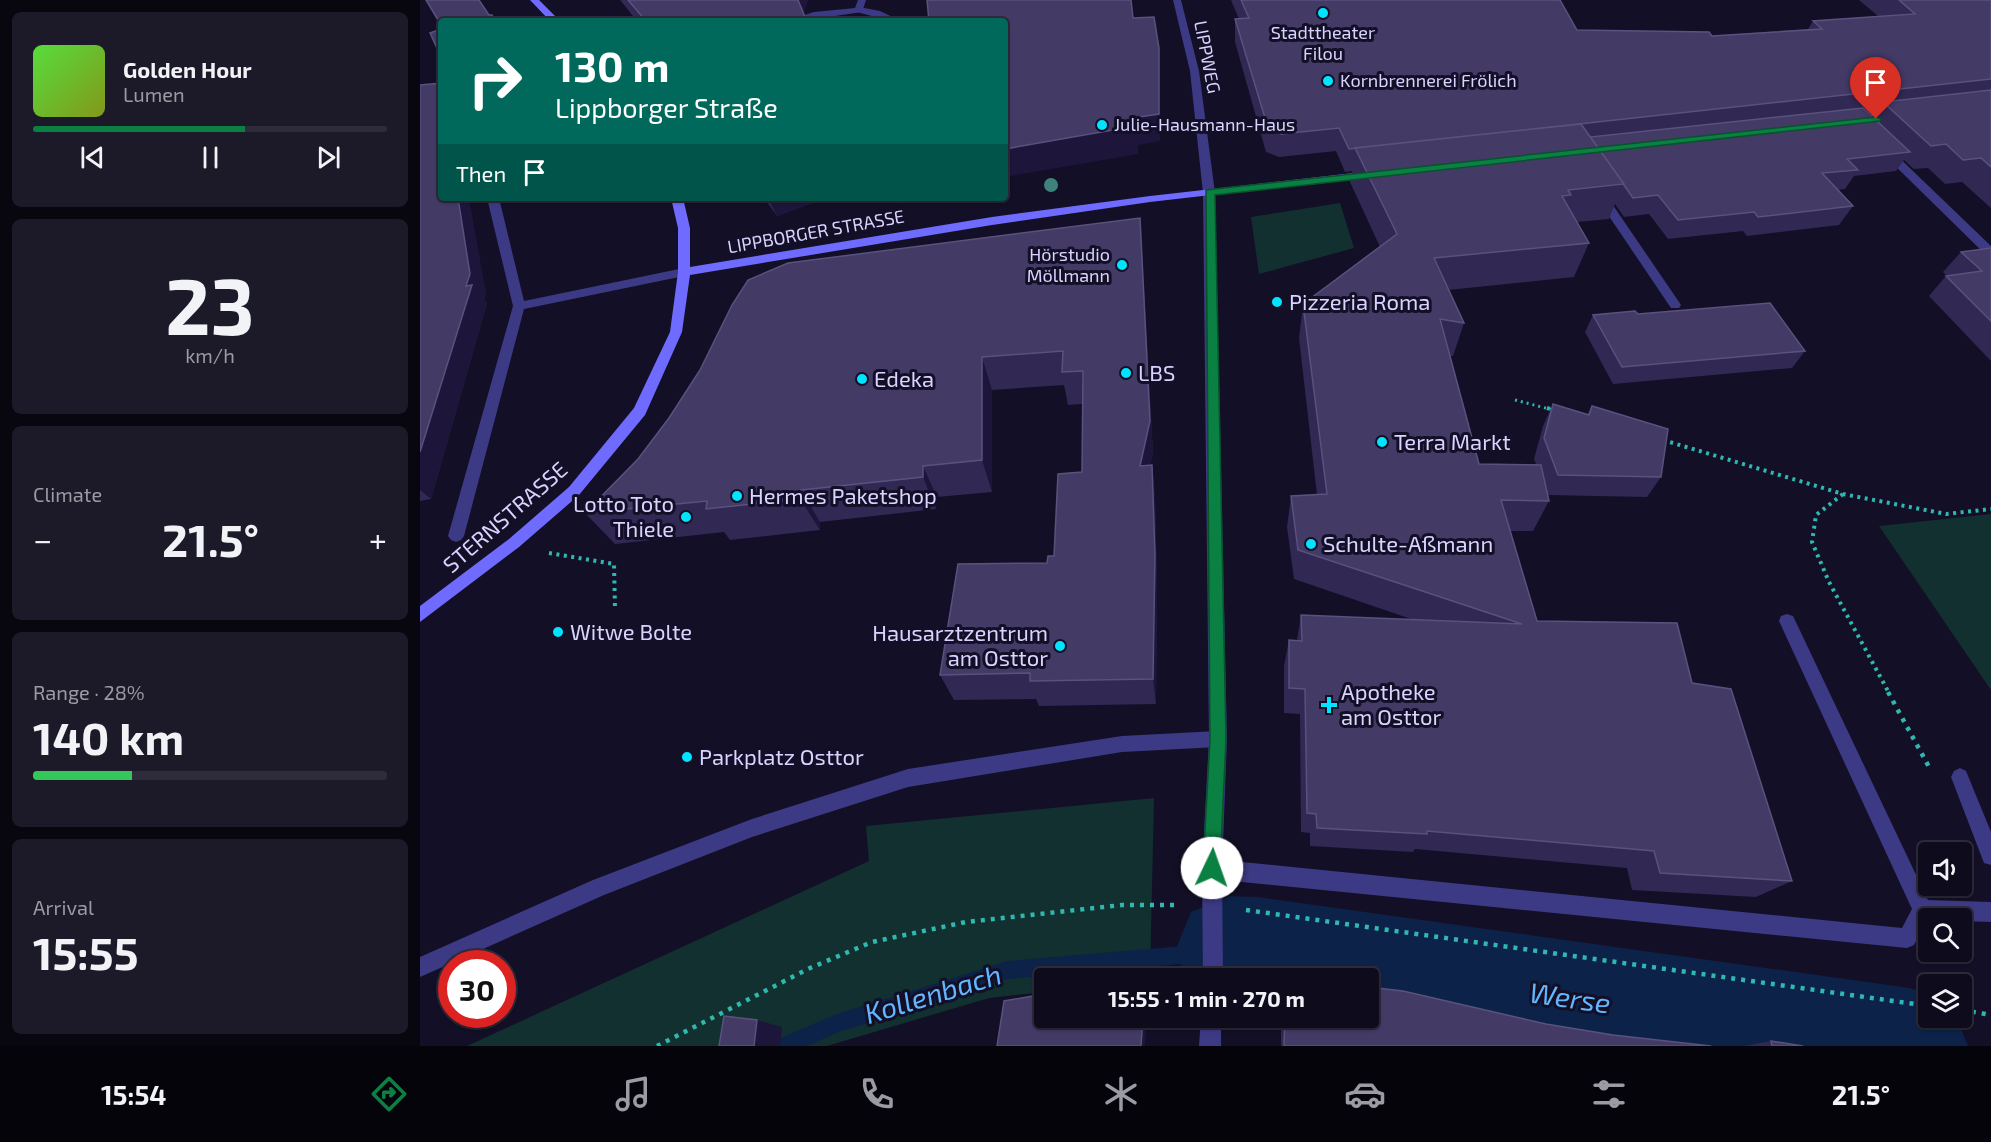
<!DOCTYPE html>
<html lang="en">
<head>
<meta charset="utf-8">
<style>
	body { margin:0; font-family:"Exo 2",sans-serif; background:#1c1929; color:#f1f3f6; height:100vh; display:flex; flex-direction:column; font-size:22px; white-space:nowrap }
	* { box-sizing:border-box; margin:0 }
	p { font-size:20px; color:#9b9ba3 }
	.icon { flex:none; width:33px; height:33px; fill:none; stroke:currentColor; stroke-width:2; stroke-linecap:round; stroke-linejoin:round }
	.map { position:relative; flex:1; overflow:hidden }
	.details { display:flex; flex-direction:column; gap:12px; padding:12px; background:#08060f; width:420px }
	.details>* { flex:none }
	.hud { position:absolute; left:18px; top:18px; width:570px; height:183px; border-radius:6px; box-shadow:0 2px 4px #0004,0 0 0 2px #2e2b3b; background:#00695c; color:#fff; overflow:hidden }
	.buttons { position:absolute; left:1498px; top:842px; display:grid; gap:12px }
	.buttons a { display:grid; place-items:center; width:54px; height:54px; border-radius:6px; background:#0e0b1c; box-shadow:0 2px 4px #0004,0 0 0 2px #2e2b3b; font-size:30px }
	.speed { position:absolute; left:18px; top:950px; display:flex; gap:12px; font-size:30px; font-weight:700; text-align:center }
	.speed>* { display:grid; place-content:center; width:78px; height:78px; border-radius:50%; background:#0e0b1c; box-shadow:0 2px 4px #0004,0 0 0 2px #2e2b3b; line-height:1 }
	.speed .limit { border:9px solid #d22; background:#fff; color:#111 }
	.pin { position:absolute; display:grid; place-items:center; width:51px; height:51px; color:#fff; margin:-62px -26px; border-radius:50% 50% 50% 0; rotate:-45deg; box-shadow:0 0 6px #0007 }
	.pin .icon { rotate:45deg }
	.me { position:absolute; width:66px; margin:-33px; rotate:3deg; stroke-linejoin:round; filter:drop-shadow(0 0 4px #0008) }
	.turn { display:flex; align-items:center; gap:21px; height:126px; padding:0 18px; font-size:27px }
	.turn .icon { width:78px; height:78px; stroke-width:2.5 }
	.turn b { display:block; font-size:42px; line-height:51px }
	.then { display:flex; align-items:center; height:57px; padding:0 18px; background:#0003; gap:12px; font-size:22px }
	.big { font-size:45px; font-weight:700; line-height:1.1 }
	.details .tile { flex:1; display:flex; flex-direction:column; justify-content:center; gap:9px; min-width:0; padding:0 21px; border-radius:9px; background:#1c1929 }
	.details .dial { align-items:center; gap:0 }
	.dial b { font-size:78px; line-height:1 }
	.song { display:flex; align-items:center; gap:18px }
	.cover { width:72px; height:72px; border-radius:9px; background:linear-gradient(135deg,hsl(110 70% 55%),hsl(70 70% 35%)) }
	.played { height:6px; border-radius:3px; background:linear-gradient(90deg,#0b8043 60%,#2e2b3b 60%) }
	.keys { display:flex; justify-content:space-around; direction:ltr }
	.heat { display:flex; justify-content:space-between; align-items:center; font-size:33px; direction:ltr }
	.charge { height:9px; border-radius:4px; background:linear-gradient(90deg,#34c759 28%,#2e2b3b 0) }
	.trip { position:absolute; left:614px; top:968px; width:345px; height:60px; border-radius:6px; background:#0e0b1c; box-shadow:0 2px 4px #0004,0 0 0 2px #2e2b3b; font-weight:700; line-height:60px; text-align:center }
	.tab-bar { display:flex; height:96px; justify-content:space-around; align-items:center; background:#06040b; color:#9b9ba3 }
	.tab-bar .icon { width:42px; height:42px }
	.tab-bar .on { color:#0b8043 }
	.tab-bar b { font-size:27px; color:#f1f3f6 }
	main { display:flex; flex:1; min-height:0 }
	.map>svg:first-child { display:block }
	.green { fill:#12302f }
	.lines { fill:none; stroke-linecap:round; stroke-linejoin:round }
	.stream { fill:#0c2248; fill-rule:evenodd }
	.river { fill:#0c2248; fill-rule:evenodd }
	.path-far2 { stroke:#2fb8b0; stroke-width:3; stroke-dasharray:2 4; stroke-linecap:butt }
	.path-far1 { stroke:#2fb8b0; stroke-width:4; stroke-dasharray:3 4.5; stroke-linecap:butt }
	.path { stroke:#2fb8b0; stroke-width:4.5; stroke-dasharray:4 6; stroke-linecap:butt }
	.service { fill:#3d3a85; fill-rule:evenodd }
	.minor { fill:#3d3a85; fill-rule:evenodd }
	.tertiary { fill:#3d3a85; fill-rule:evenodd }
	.secondary { fill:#6f6bff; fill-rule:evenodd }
	.tree { fill:#3d827b }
	.wall { fill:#312854 }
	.shaded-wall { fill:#1d163a }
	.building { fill:#433a66; stroke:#5a527e; stroke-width:1.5 }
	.route { fill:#0b8043; stroke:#07532c; stroke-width:1.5 }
	.poi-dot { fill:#00e5ff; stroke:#130f26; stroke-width:2 }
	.labels { text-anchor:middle; stroke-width:6; stroke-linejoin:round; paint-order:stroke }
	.far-poi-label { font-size:18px; fill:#d9d4ff; stroke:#130f26; text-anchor:start }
	.far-street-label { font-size:18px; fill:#d9d4ff; stroke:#130f26 }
	.poi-label { font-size:22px; fill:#d9d4ff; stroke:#130f26; text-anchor:start }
	.street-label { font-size:22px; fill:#d9d4ff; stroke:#130f26 }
	.near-water-label { font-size:28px; font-style:italic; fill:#62b6ff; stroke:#130f26 }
</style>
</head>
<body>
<main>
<section class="details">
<div class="tile">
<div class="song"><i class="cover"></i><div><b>Golden Hour</b><p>Lumen</p></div></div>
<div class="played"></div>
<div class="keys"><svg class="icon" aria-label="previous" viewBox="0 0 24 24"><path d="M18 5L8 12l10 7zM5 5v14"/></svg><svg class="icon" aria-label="pause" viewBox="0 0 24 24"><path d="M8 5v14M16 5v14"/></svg><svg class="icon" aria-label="next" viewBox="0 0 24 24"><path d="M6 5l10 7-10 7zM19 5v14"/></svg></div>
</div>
<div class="tile dial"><b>23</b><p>km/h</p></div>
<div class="tile"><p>Climate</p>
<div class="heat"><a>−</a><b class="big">21.5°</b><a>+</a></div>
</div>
<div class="tile"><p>Range · 28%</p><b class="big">140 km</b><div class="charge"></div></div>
<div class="tile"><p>Arrival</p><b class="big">15:55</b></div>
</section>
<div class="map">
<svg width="1571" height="1046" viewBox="0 0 1571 1046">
	<rect width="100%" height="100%" fill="#130f26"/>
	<g class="green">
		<path d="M 920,203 L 934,248 L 839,274 L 831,217 Z"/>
		<path d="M 1571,514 L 1571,690 L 1459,526 Z"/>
		<path d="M 734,798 L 730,978 L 624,978 L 624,992 L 569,998 L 407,1046 L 47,1046 L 449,861 L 446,826 Z"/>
	</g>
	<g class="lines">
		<path class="stream" d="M 810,942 L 816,945 L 819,951 L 816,957 L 810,960 L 588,979 L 419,1032 L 387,1046 L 355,1046 L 358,1039 L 417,1014 L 588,961 Z"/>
		<path class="river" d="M 810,896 L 837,897 L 1490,988 L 1509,995 L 1509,1017 L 1536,1017 L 1548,1046 L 1097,1046 L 902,1017 L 948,1017 L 948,978 L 766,978 L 755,951 L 771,912 Z"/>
		<path class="path-far2" d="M 1095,400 L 1133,410"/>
		<g class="path-far1">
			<path d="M 1127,408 L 1134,410"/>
			<path d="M 1243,440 L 1423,494 L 1526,514 L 1571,509"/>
			<path d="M 1423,494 L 1396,515 L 1392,542 L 1409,582 L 1469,693"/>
			<path d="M 129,553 L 194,564 L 195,609"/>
		</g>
		<g class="path">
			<path d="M 1468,692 L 1509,767"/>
			<path d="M 826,910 L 1509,1006"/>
			<path d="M 1542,1010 L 1571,1015"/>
			<path d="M 237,1046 L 390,968 L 452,942 L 546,922 L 702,905 L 758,905"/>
		</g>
		<g class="service">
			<path d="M 439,7 L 460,11 L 481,21 C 465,21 451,15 436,12 L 435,10 Z"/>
			<path d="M 1180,191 L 1184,192 L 1259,302 L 1261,305 L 1259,308 L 1251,308 L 1174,194 Z"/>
			<path d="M 67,198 L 79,198 L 104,301 L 264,268 L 270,272 L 264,276 L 104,309 L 44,536 L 41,540 L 36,542 L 31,540 L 28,536 L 93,306 Z"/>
			<path d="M 1367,614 L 1373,616 L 1508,900 L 1571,902 L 1571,922 L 1542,921 L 1542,918 L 1509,918 L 1494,945 L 1487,948 L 792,879 L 785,876 L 782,869 L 785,862 L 792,859 L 1482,928 L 1492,909 L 1359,621 L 1361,616 Z"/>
			<path d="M 798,731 L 804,733 L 807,739 L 804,745 L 798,747 L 702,752 L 488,787 L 332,837 L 184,895 L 0,977 L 0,957 L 173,880 L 332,819 L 488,769 L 702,736 Z"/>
			<path d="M 1540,768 L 1546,771 L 1571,832 L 1571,865 L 1564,863 L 1531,777 L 1534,771 Z"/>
		</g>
		<g class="minor">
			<path d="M 438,0 L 446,0 L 442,12 L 381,21 L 365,21 L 394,12 L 435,8 Z"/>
			<path d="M 1466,148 L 1470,149 L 1571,246 L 1571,257 L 1567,256 L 1462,153 L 1462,149 Z"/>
			<path d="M 789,190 L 795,193 L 807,739 L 802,869 L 803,978 L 783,978 L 782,869 L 789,739 L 783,193 Z"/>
			<path d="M 781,1017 L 801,1017 L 801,1046 L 779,1046 Z"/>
		</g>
		<path class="tertiary" d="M 753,0 L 761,0 L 779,71 L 795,193 L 789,196 L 783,193 L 770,71 Z"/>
		<g class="secondary">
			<path d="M 110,0 L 119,0 L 140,21 L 130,21 Z"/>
			<path d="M 951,171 L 956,174 L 955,176 L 730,202 L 572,225 L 270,275 L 262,332 L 225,415 L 159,495 L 99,547 L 0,622 L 0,606 L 89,539 L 149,487 L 214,408 L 250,332 L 258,272 L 258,228 L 251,198 L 263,198 L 270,228 L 270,267 L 572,217 L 730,196 Z"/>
		</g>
	</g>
	<circle class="tree" cx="631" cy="185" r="7"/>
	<g class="wall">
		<path d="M 200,0 L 388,0 L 383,13 L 387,21 L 217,21 Z"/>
		<path d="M 811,0 L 1140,0 L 1157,30 L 1292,36 L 1388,29 L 1393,21 L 1458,16 L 1439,0 L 1571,0 L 1571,208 L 1542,182 L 1525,184 L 1508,168 L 1494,169 L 1484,160 L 1476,171 L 1434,176 L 1425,189 L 1417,190 L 1433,206 L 1419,225 L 1327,236 L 1323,231 L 1248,239 L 1229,214 L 1204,217 L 1195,204 L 1189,219 L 1157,222 L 1169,243 L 1154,277 L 1028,290 L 1044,323 L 1033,356 L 1030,356 L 1059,464 L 1116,464 L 1114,459 L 1123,426 L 1133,404 L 1167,415 L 1172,406 L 1241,477 L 1227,497 L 1128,495 L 1129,501 L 1113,531 L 1090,531 L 1117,621 L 1272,683 L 1372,881 L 1336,897 L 1212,890 L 1207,868 L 995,849 L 993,852 L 890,846 L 890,833 L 881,832 L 880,714 L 864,713 L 864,666 L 869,640 L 877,640 L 881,615 L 994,620 L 874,579 L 867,527 L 871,496 L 897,495 L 879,338 L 883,304 L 960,247 L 930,182 L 932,171 L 925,172 L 916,151 L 859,157 L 846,152 L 815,42 L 815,19 L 819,19 Z"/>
		<path d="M 0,85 L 66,293 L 64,299 L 67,303 L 11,499 L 0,501 Z"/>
		<path d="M 344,198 L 406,198 L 357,216 Z"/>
		<path d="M 720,218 L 733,454 L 730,465 L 732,465 L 735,497 L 737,585 L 736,704 L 619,706 L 616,699 L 534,700 L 520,675 L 634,556 L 662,472 L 662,404 L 648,405 L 644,385 L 572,390 L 572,492 L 517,497 L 516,509 L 400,522 L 400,530 L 310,540 L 304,532 L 195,544 L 165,513 Z"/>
		<path d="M 1571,248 L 1571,361 L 1509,296 L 1526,276 L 1527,276 L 1523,272 L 1541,252 Z"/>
		<path d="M 1218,314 L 1385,351 L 1372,368 L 1193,384 L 1165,332 L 1173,315 Z"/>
		<path d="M 861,1017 L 948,1017 L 1126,1024 L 1193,1035 L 1291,1046 L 861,1046 Z"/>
		<path d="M 1351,1041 L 1383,1046 L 1324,1046 Z"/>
	</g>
	<g class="shaded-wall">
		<path d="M 355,0 L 388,0 L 384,13 L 364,21 Z"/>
		<path d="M 385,17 L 387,21 L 382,21 L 381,18 Z"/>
		<path d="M 739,48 L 740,141 L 718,145 L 718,154 L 585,177 L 585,149 L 712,118 Z"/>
		<path d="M 38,198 L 49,198 L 66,293 L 64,299 L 67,303 L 11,499 L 0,490 L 0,452 L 46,286 Z"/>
		<path d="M 348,198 L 406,198 L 357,216 Z"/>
		<path d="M 720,218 L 733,454 L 723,498 L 720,466 Z"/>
		<path d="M 562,357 L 572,390 L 572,492 L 562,460 Z"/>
		<path d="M 732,465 L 735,497 L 737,585 L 736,704 L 733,679 Z"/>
		<path d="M 503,466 L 517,497 L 516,509 L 503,477 Z"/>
		<path d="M 381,490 L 400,522 L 400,530 L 380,499 Z"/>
		<path d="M 723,1017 L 727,1017 L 725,1046 L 721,1046 Z"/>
		<path d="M 337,1020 L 362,1027 L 360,1046 L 334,1046 Z"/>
	</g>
	<g class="building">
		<path d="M 6,0 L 59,0 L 69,15 L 72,15 L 75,21 L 21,21 L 21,25 Z"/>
		<path d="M 208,0 L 378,0 L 385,17 L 381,18 L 382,21 L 226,21 Z"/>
		<path d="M 507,0 L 711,0 L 713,18 L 734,17 L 739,48 L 739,114 L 712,118 L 716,126 L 585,149 L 585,21 L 509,21 Z"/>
		<path d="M 821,0 L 1140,0 L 1157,30 L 1289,32 L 1292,36 L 1402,29 L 1393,21 L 1495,14 L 1479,0 L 1571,0 L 1571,79 L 929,149 L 919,128 L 861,134 L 848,128 L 815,19 L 829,18 Z"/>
		<path d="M 21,29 L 21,57 L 10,33 Z"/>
		<path d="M 21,83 L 21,198 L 38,198 L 50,274 L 46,286 L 52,285 L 0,452 L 0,85 Z"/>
		<path d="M 1571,90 L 1571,167 L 1561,158 L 1543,160 L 1526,144 L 1511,146 L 1463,102 Z"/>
		<path d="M 1443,108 L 1490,152 L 1427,159 L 1438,170 L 1402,173 L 1433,206 L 1338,217 L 1334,212 L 1258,220 L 1238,195 L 1213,198 L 1170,137 Z"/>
		<path d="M 1161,124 L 1204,184 L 1148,190 L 1151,195 L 1142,196 L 1169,243 L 1014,258 L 1044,323 L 1020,319 L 1059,464 L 1121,465 L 1129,501 L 1081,500 L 1117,621 L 1257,623 L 1272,683 L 1311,689 L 1372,881 L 1240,873 L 1234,851 L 1007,831 L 1007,834 L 897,828 L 896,814 L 887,813 L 885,689 L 869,688 L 869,640 L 882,641 L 881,615 L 1102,624 L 878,550 L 871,496 L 907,494 L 883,304 L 977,234 L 935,148 Z"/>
		<path d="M 720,218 L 730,421 L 720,466 L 732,465 L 735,555 L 733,679 L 610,681 L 610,673 L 520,675 L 538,564 L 627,563 L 628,556 L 634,556 L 638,474 L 662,472 L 663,371 L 642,372 L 643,351 L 562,357 L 562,460 L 503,466 L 503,477 L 381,490 L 380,499 L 286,509 L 287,501 L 165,513 L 218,459 L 249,418 L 280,370 L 312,305 L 328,280 L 368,263 Z"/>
		<path d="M 1571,248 L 1571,321 L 1526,276 L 1562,271 L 1541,252 Z"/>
		<path d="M 1350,303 L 1385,351 L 1202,367 L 1173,315 L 1215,311 L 1218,314 Z"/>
		<path d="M 1133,404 L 1169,415 L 1172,406 L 1248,429 L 1241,477 L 1138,475 L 1124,438 Z"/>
		<path d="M 948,987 L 983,991 L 1126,1024 L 1193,1035 L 1291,1046 L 864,1046 L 865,1017 L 948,1017 Z"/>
		<path d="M 624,994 L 624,1017 L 723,1017 L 721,1046 L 577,1046 L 584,1001 Z"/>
		<path d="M 304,1016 L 337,1020 L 334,1046 L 299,1046 Z"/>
		<path d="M 1351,1041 L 1383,1046 L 1352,1046 Z"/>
	</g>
	<path class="route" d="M 1456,117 L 1461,119 L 1460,121 L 795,195 L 806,739 L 800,868 L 798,875 L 792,877 L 785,875 L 783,868 L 790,739 L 786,190 Z"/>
	<g class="poi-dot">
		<circle cx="903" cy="13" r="6"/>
		<circle cx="908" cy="81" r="6"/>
		<circle cx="682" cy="125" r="6"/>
		<circle cx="702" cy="265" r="6"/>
		<circle cx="857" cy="302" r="6"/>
		<circle cx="706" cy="373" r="6"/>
		<circle cx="442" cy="379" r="6"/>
		<circle cx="962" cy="442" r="6"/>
		<circle cx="317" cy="496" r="6"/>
		<circle cx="266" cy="517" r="6"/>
		<circle cx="891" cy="544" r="6"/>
		<circle cx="138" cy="632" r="6"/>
		<circle cx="640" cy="646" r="6"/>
		<path d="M906 696h6v6h6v6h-6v6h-6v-6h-6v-6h6z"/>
		<circle cx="267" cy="757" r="6"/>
	</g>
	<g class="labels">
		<g class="far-poi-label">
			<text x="903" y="39" text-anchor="middle">Stadttheater<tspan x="903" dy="21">Filou</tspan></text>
			<text x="920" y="87">Kornbrennerei Frölich</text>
			<text x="694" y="131">Julie-Hausmann-Haus</text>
			<text x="690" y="261" text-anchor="end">Hörstudio<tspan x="690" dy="21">Möllmann</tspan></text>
		</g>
		<g class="far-street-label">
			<text transform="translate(787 57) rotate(79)" y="6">LIPPWEG</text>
			<text transform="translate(396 232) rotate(-10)" y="6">LIPPBORGER STRASSE</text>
		</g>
		<g class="poi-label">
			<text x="869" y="310">Pizzeria Roma</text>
			<text x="718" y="381">LBS</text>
			<text x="454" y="387">Edeka</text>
			<text x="974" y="450">Terra Markt</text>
			<text x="329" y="504">Hermes Paketshop</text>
			<text x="254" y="512" text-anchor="end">Lotto Toto<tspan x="254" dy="25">Thiele</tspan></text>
			<text x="903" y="552">Schulte-Aßmann</text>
			<text x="150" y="640">Witwe Bolte</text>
			<text x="628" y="641" text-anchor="end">Hausarztzentrum<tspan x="628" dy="25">am Osttor</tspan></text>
			<text x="921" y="700">Apotheke<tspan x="921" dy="25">am Osttor</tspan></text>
			<text x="279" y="765">Parkplatz Osttor</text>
		</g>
		<g class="street-label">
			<text transform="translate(85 517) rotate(-41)" y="8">STERNSTRASSE</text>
		</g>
		<g class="near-water-label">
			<text transform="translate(513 994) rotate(-17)" y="10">Kollenbach</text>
			<text transform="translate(1150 998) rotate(8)" y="10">Werse</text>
		</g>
	</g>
</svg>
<div class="buttons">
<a><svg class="icon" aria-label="sound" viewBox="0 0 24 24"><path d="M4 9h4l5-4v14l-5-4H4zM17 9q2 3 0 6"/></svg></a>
<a><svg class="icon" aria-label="search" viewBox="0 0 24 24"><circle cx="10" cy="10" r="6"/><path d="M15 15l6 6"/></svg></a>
<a><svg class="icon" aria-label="layers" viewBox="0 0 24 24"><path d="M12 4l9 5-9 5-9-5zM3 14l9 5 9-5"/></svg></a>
</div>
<div class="speed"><div class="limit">30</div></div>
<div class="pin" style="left:1456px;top:119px;background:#d93025"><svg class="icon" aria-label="arrive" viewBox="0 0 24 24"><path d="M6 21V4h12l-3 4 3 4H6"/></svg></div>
<svg class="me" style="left:792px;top:868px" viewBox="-20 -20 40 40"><circle r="19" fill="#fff"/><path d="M0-13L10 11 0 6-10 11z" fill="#0b8043"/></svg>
<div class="trip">15:55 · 1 min · 270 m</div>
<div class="hud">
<div class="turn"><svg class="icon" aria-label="right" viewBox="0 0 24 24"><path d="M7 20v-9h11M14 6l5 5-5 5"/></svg><div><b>130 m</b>Lippborger Straße</div></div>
<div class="then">Then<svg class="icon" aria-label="arrive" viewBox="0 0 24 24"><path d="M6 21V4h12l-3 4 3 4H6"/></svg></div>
</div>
</div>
</main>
<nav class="tab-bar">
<b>15:54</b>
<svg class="icon on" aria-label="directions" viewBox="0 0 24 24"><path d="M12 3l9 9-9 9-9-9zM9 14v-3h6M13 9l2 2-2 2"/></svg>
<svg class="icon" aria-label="music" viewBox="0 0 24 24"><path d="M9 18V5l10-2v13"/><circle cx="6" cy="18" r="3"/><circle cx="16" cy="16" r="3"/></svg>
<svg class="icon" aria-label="phone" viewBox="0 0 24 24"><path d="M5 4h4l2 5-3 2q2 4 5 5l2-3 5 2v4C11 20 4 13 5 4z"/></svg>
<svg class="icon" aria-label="climate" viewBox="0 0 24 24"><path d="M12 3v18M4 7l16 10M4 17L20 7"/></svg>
<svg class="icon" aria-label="car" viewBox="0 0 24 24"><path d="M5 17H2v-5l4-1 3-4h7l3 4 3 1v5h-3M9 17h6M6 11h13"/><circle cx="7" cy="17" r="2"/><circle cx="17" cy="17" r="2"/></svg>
<svg class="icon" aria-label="filters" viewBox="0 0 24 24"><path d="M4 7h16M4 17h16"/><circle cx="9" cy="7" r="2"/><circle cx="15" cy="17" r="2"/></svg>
<b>21.5°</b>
</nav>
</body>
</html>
